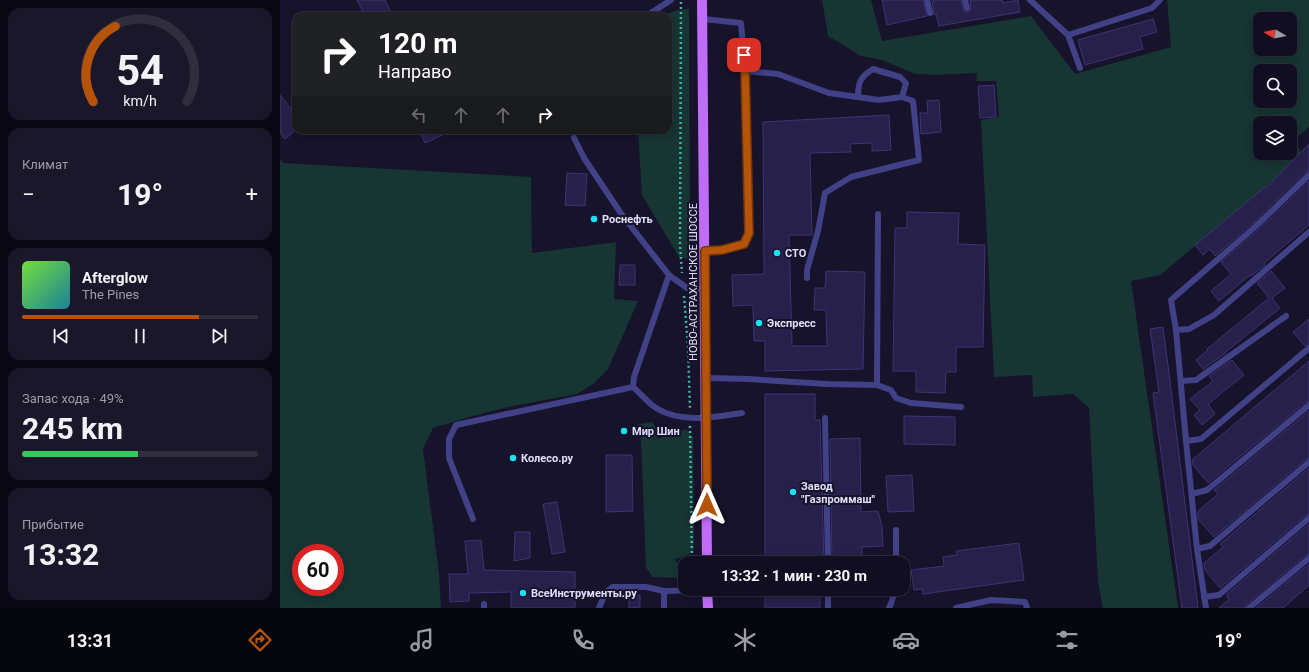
<!DOCTYPE html>
<html lang="ru">
<head>
<meta charset="utf-8">
<style>
	body { margin:0; font-family:Roboto,sans-serif; background:#191729; color:#f1f3f6; height:100vh; display:flex; flex-direction:column; font-size:15px; white-space:nowrap }
	* { box-sizing:border-box; margin:0 }
	p { font-size:13px; color:#9c9ca5 }
	.icon { flex:none; width:22px; height:22px; fill:none; stroke:currentColor; stroke-width:2; stroke-linecap:round; stroke-linejoin:round }
	.map { position:relative; flex:1; overflow:hidden }
	.details { display:flex; flex-direction:column; gap:8px; padding:8px; background:#090812; width:280px }
	.details>* { flex:none }
	.top-card { position:absolute; left:12px; top:12px; width:380px; height:122px; border-radius:12px; box-shadow:0 2px 10px #0003,0 0 0 1px #302e3e; background:#202124; color:#fff; overflow:hidden }
	.needle { width:26px; rotate:280deg }
	.tools { position:absolute; left:973px; top:12px; display:grid; gap:8px }
	.tools a { display:grid; place-items:center; width:44px; height:44px; border-radius:8px; background:#100e20; box-shadow:0 2px 10px #0003,0 0 0 1px #302e3e; font-size:20px }
	.speed { position:absolute; left:12px; top:544px; display:flex; gap:8px; font-size:20px; font-weight:700; text-align:center }
	.speed>* { display:grid; place-content:center; width:52px; height:52px; border-radius:50%; background:#100e20; box-shadow:0 2px 10px #0003,0 0 0 1px #302e3e; line-height:1 }
	.speed .limit { border:6px solid #d22; background:#fff; color:#111 }
	.pin { position:absolute; display:grid; place-items:center; width:34px; height:34px; color:#fff; margin:-17px; border-radius:8px; box-shadow:0 2px 6px #0006 }
	.me { position:absolute; width:44px; margin:-22px; rotate:0deg; stroke-linejoin:round; filter:drop-shadow(0 0 3px #0008) }
	.turn { display:flex; align-items:center; gap:14px; height:84px; padding:0 20px; font-size:18px }
	.turn .icon { width:52px; height:52px; stroke-width:2.5 }
	.turn b { display:block; font-size:28px; line-height:34px }
	.lanes { display:flex; align-items:center; height:38px; padding:0 20px; background:#0003; justify-content:center; gap:20px; direction:ltr }
	.lanes .off { opacity:.35 }
	.big { font-size:30px; font-weight:700; line-height:1.1 }
	.details .card { flex:1; display:flex; flex-direction:column; justify-content:center; gap:6px; min-width:0; padding:0 14px; border-radius:12px; background:#191729 }
	.details .dial { align-items:center; gap:0 }
	.dial svg { height:104px; overflow:visible; fill:none; stroke:#302e3e; stroke-width:7; stroke-linecap:round; text-anchor:middle }
	.dial text { fill:#f1f3f6; stroke:none }
	.song { display:flex; align-items:center; gap:12px }
	.cover { width:48px; height:48px; border-radius:6px; background:linear-gradient(135deg,hsl(100 70% 55%),hsl(190 70% 35%)) }
	.played { height:4px; border-radius:2px; background:linear-gradient(90deg,#b45309 75%,#302e3e 75%) }
	.keys { display:flex; justify-content:space-around; direction:ltr }
	.heat { display:flex; justify-content:space-between; align-items:center; font-size:22px; direction:ltr }
	.charge { height:6px; border-radius:3px; background:linear-gradient(90deg,#34c759 49%,#302e3e 0) }
	.trip { position:absolute; left:398px; top:556px; width:232px; height:40px; border-radius:12px; background:#100e20; box-shadow:0 2px 10px #0003,0 0 0 1px #302e3e; font-weight:700; line-height:40px; text-align:center }
	.tabs { display:flex; height:64px; justify-content:space-around; align-items:center; background:#06060d; color:#9c9ca5 }
	.tabs .icon { width:28px; height:28px }
	.tabs .current { color:#b45309 }
	.tabs b { font-size:18px; color:#f1f3f6 }
	main { display:flex; flex:1; min-height:0 }
	.map>svg:first-child { display:block }
	.green { fill:#163533; fill-rule:evenodd }
	.building { fill:#27204b; stroke:#3f3375 }
	.lines { fill:none; stroke-linecap:round; stroke-linejoin:round }
	.path { stroke:#38b8ac; stroke-width:2.5; stroke-dasharray:2 3; stroke-linecap:butt }
	.lane { stroke:#414187; stroke-width:6 }
	.primary { stroke:#bf6cf7; stroke-width:10 }
	.route-casing { stroke:#753606; stroke-width:10 }
	.route { stroke:#b45309; stroke-width:7 }
	.poi-dot { fill:#15e2f2; stroke:#16132b; stroke-width:1.5 }
	.labels { text-anchor:middle; stroke-width:4; stroke-linejoin:round; paint-order:stroke }
	.poi-label { font-size:11px; font-weight:bold; fill:#e1defd; stroke:#16132b; text-anchor:start }
	.street-label { font-size:11px; fill:#e1defd; stroke:#16132b }
</style>
</head>
<body>
<main>
<section class="details">
<div class="card dial"><svg viewBox="0 0 100 80">
<path d="M14 69A42 42 0 1 1 86 69"/>
<path d="M14 69A42 42 0 0 1 31 11" stroke="#b45309"/>
<text x="50" y="56" font-size="32" font-weight="700">54</text>
<text x="50" y="72" font-size="11">km/h</text>
</svg></div>
<div class="card"><p>Климат</p>
<div class="heat"><a>−</a><b class="big">19°</b><a>+</a></div>
</div>
<div class="card">
<div class="song"><i class="cover"></i><div><b>Afterglow</b><p>The Pines</p></div></div>
<div class="played"></div>
<div class="keys"><svg class="icon" aria-label="previous" viewBox="0 0 24 24"><path d="M18 5L8 12l10 7zM5 5v14"/></svg><svg class="icon" aria-label="pause" viewBox="0 0 24 24"><path d="M8 5v14M16 5v14"/></svg><svg class="icon" aria-label="next" viewBox="0 0 24 24"><path d="M6 5l10 7-10 7zM19 5v14"/></svg></div>
</div>
<div class="card"><p>Запас хода · 49%</p><b class="big">245 km</b><div class="charge"></div></div>
<div class="card"><p>Прибытие</p><b class="big">13:32</b></div>
</section>
<div class="map">
<svg width="1029" height="608" viewBox="0 0 1029 608">
	<rect width="100%" height="100%" fill="#16132b"/>
	<g class="green">
		<path d="M 542,0 L 591,0 L 602,41 L 751,16 L 795,74 L 891,47 L 887,0 L 1029,0 L 1029,127 L 1014,140 L 1023,156 L 880,275 L 851,281 L 898,608 L 823,608 L 818,582 L 809,408 L 793,394 L 753,397 L 752,375 L 714,377 L 701,120 L 719,117 L 716,81 L 696,81 L 697,73 L 657,75 L 635,74 L 602,60 L 581,56 L 548,36 ZM 980,19 L 1010,19 L 1010,49 L 980,49 ZM 980,71 L 1010,71 L 1010,101 L 980,101 ZM 980,123 L 1010,123 L 1010,153 L 980,153 Z"/>
		<path d="M 409,9 L 410,259 L 399,257 L 362,195 L 358,130 L 388,130 L 388,16 L 381,16 L 398,10 Z"/>
		<path d="M 0,159 L 3,163 L 251,177 L 252,253 L 336,242 L 334,299 L 358,301 L 328,369 L 313,384 L 297,394 L 228,407 L 189,417 L 153,428 L 143,449 L 159,574 L 161,608 L 0,608 ZM 21,553 L 55,553 L 55,587 L 21,587 Z"/>
		<path d="M 372,422 L 376,428 L 377,439 L 406,429 L 413,437 L 414,551 L 403,557 L 395,559 L 399,566 L 405,569 L 405,577 L 400,578 L 373,577 L 366,568 L 361,440 L 358,424 Z"/>
	</g>
	<g class="building">
		<path d="M 77,0 L 105,0 L 113,16 L 85,16 Z"/>
		<path d="M 602,0 L 643,0 L 647,16 L 607,25 Z"/>
		<path d="M 652,0 L 681,0 L 684,11 L 688,12 L 691,9 L 690,0 L 722,0 L 723,3 L 738,0 L 740,12 L 659,26 L 656,14 L 654,15 Z"/>
		<path d="M 873,19 L 877,32 L 860,37 L 863,49 L 805,65 L 798,40 Z"/>
		<path d="M 714,85 L 716,117 L 700,118 L 698,86 Z"/>
		<path d="M 0,95 L 16,115 L 16,130 L 5,139 L 0,133 Z"/>
		<path d="M 659,100 L 661,132 L 641,134 L 640,113 L 648,113 L 647,101 Z"/>
		<path d="M 609,115 L 611,150 L 592,151 L 592,143 L 570,144 L 571,152 L 530,153 L 532,235 L 509,235 L 512,346 L 547,346 L 546,310 L 534,310 L 535,288 L 545,288 L 546,271 L 585,272 L 583,369 L 485,371 L 485,341 L 474,341 L 473,305 L 453,306 L 452,275 L 484,274 L 483,122 Z"/>
		<path d="M 139,130 L 173,130 L 145,143 Z"/>
		<path d="M 1029,144 L 1029,171 L 1026,172 L 972,224 L 935,256 L 930,249 L 923,255 L 915,245 L 985,187 L 986,188 Z"/>
		<path d="M 287,173 L 307,174 L 305,206 L 285,205 Z"/>
		<path d="M 1029,181 L 1029,225 L 984,263 L 985,265 L 971,276 L 970,275 L 939,301 L 931,291 L 951,274 L 941,262 L 978,230 Z"/>
		<path d="M 627,212 L 679,213 L 678,244 L 705,245 L 703,347 L 676,347 L 676,372 L 666,372 L 665,393 L 636,392 L 636,371 L 613,371 L 615,228 L 627,228 Z"/>
		<path d="M 340,265 L 355,265 L 355,285 L 339,285 Z"/>
		<path d="M 991,271 L 1005,288 L 992,298 L 1000,308 L 946,352 L 946,353 L 923,369 L 916,360 L 928,350 L 927,349 L 989,298 L 977,283 Z"/>
		<path d="M 1029,319 L 1029,344 L 1025,346 L 1013,332 Z"/>
		<path d="M 883,327 L 889,373 L 918,608 L 902,608 L 873,393 L 879,392 L 870,329 Z"/>
		<path d="M 952,360 L 964,375 L 928,404 L 935,414 L 922,425 L 914,415 L 920,410 L 910,399 L 933,381 L 929,376 Z"/>
		<path d="M 1029,361 L 1029,401 L 1026,402 L 928,483 L 913,465 L 912,460 Z"/>
		<path d="M 485,394 L 535,394 L 535,420 L 540,420 L 544,563 L 485,563 Z"/>
		<path d="M 1029,411 L 1029,458 L 1026,459 L 934,537 L 918,519 L 918,511 L 938,494 L 934,490 Z"/>
		<path d="M 624,416 L 675,417 L 675,445 L 624,444 Z"/>
		<path d="M 580,438 L 581,512 L 598,511 L 602,526 L 603,546 L 582,547 L 582,563 L 552,563 L 550,439 Z"/>
		<path d="M 326,455 L 352,455 L 353,511 L 326,512 Z"/>
		<path d="M 1029,468 L 1029,514 L 1026,515 L 940,588 L 925,570 L 924,563 L 943,547 L 940,544 Z"/>
		<path d="M 632,475 L 634,511 L 608,512 L 606,476 Z"/>
		<path d="M 277,502 L 285,552 L 272,554 L 263,504 Z"/>
		<path d="M 1029,524 L 1029,554 L 1026,555 L 966,605 L 965,608 L 939,608 L 949,599 L 946,595 Z"/>
		<path d="M 235,532 L 250,532 L 250,558 L 234,561 Z"/>
		<path d="M 201,540 L 204,570 L 295,572 L 295,608 L 231,608 L 231,592 L 189,593 L 189,601 L 170,602 L 169,574 L 188,574 L 185,541 Z"/>
		<path d="M 739,543 L 744,580 L 643,594 L 642,589 L 634,590 L 631,570 L 664,566 L 663,557 L 677,555 L 676,551 Z"/>
		<path d="M 1029,564 L 1029,585 L 1003,608 L 976,608 Z"/>
		<rect x="485" y="589" width="55" height="19"/>
		<path d="M 360,595 L 360,607 L 349,608 L 349,596 Z"/>
	</g>
	<g class="lines">
		<g class="path">
			<path d="M 401,2 L 400,245 L 402,273"/>
			<path d="M 404,296 L 408,346 L 410,409"/>
			<path d="M 410,426 L 412,563"/>
		</g>
		<g class="lane">
			<path d="M 647,0 L 650,13"/>
			<path d="M 685,0 L 687,8"/>
			<path d="M 750,0 L 788,35 L 800,68"/>
			<path d="M 366,16 L 391,0"/>
			<path d="M 423,19 L 461,23 L 465,71 L 469,233 L 464,244 L 442,250 L 425,251"/>
			<path d="M 788,35 L 872,8 L 880,0"/>
			<path d="M 465,71 L 498,74 L 549,93 L 599,100 L 622,97 L 626,83 L 620,77 L 593,69 C 580,77 578,83 578,97"/>
			<path d="M 294,138 L 304,158 L 342,215 L 389,275 L 407,288 L 426,289"/>
			<path d="M 527,278 L 527,270 L 538,231 L 545,193 L 571,177 L 639,160 L 633,101 L 622,97"/>
			<path d="M 896,330 L 891,300 L 975,227 L 1029,175"/>
			<path d="M 426,378 L 468,379 L 547,384 L 597,385 L 611,390 L 616,398 L 631,403 L 681,407"/>
			<path d="M 901,381 L 916,380 L 1006,316"/>
			<path d="M 597,385 L 598,214"/>
			<path d="M 353,387 C 361,394 368,403 376,408 C 402,424 435,417 462,413"/>
			<path d="M 545,418 L 548,563"/>
			<path d="M 906,441 L 896,330 L 909,329 L 934,315 L 1029,232"/>
			<path d="M 912,494 L 927,490 L 1029,405"/>
			<path d="M 193,519 L 169,458 L 169,439 L 176,425 L 353,387 L 354,377 L 389,275"/>
			<path d="M 616,530 L 616,563"/>
			<path d="M 917,549 L 930,546 L 1029,462"/>
			<path d="M 548,589 L 548,608"/>
			<path d="M 924,597 L 939,595 L 1029,518"/>
			<path d="M 204,604 L 204,608"/>
			<path d="M 319,608 L 326,592 L 333,587 L 366,587 L 384,591 L 427,590"/>
			<path d="M 384,608 L 384,591"/>
			<path d="M 609,608 L 612,601 L 615,589"/>
			<path d="M 676,608 L 711,600 L 745,602 L 747,608"/>
			<path d="M 926,608 L 917,549 L 906,441 L 921,439 L 1029,348"/>
			<path d="M 969,608 L 1029,558"/>
		</g>
		<g class="primary">
			<path d="M 422,0 L 427,563"/>
			<path d="M 427,589 L 428,608"/>
		</g>
	</g>
	<g class="lines">
		<g class="route-casing">
			<path id="route" d="M 427,505 L 425,251 L 442,250 L 464,244 L 469,233 L 465,70 L 464,55"/>
		</g>
		<use href="#route" class="route"/>
	</g>
	<g class="poi-dot">
		<circle cx="314" cy="219" r="4"/>
		<circle cx="497" cy="253" r="4"/>
		<circle cx="479" cy="323" r="4"/>
		<circle cx="344" cy="431" r="4"/>
		<circle cx="233" cy="458" r="4"/>
		<circle cx="513" cy="492" r="4"/>
		<circle cx="243" cy="593" r="4"/>
	</g>
	<g class="labels">
		<g class="poi-label">
			<text x="322" y="223">Роснефть</text>
			<text x="505" y="257">СТО</text>
			<text x="487" y="327">Экспресс</text>
			<text x="352" y="435">Мир Шин</text>
			<text x="241" y="462">Колесо.ру</text>
			<text x="521" y="490">Завод<tspan x="521" dy="13">"Газпроммаш"</tspan></text>
			<text x="251" y="597">ВсеИнструменты.ру</text>
		</g>
		<g class="street-label">
			<text transform="translate(413 282) rotate(-90)" y="4">НОВО-АСТРАХАНСКОЕ ШОССЕ</text>
		</g>
	</g>
</svg>
<div class="tools">
<a><svg class="needle" viewBox="-14 -14 28 28"><path d="M0-13l5 13h-10z" fill="#e53935"/><path d="M0 13l5-13h-10z" fill="#9c9ca5"/></svg></a>
<a><svg class="icon" aria-label="search" viewBox="0 0 24 24"><circle cx="10" cy="10" r="6"/><path d="M15 15l6 6"/></svg></a>
<a><svg class="icon" aria-label="layers" viewBox="0 0 24 24"><path d="M12 4l9 5-9 5-9-5zM3 14l9 5 9-5"/></svg></a>
</div>
<div class="speed"><div class="limit">60</div></div>
<div class="pin" style="left:464px;top:55px;background:#d93025"><svg class="icon" aria-label="arrive" viewBox="0 0 24 24"><path d="M6 21V4h12l-3 4 3 4H6"/></svg></div>
<svg class="me" style="left:427px;top:505px" viewBox="-20 -20 40 40"><path d="M0-17L14 15 0 8-14 15z" fill="#b45309" stroke="#fff" stroke-width="4"/></svg>
<div class="trip">13:32 · 1 мин · 230 m</div>
<div class="top-card">
<div class="turn"><svg class="icon" aria-label="right" viewBox="0 0 24 24"><path d="M7 20v-9h11M14 6l5 5-5 5"/></svg><div><b>120 m</b>Направо</div></div>
<div class="lanes"><svg class="icon off" aria-label="left" viewBox="0 0 24 24"><path d="M17 20v-9H6M10 6l-5 5 5 5"/></svg><svg class="icon off" aria-label="ahead" viewBox="0 0 24 24"><path d="M12 20V5M6 11l6-6 6 6"/></svg><svg class="icon off" aria-label="ahead" viewBox="0 0 24 24"><path d="M12 20V5M6 11l6-6 6 6"/></svg><svg class="icon" aria-label="right" viewBox="0 0 24 24"><path d="M7 20v-9h11M14 6l5 5-5 5"/></svg></div>
</div>
</div>
</main>
<nav class="tabs">
<b>13:31</b>
<svg class="icon current" aria-label="directions" viewBox="0 0 24 24"><path d="M12 3l9 9-9 9-9-9zM9 14v-3h6M13 9l2 2-2 2"/></svg>
<svg class="icon" aria-label="music" viewBox="0 0 24 24"><path d="M9 18V5l10-2v13"/><circle cx="6" cy="18" r="3"/><circle cx="16" cy="16" r="3"/></svg>
<svg class="icon" aria-label="phone" viewBox="0 0 24 24"><path d="M5 4h4l2 5-3 2q2 4 5 5l2-3 5 2v4C11 20 4 13 5 4z"/></svg>
<svg class="icon" aria-label="climate" viewBox="0 0 24 24"><path d="M12 3v18M4 7l16 10M4 17L20 7"/></svg>
<svg class="icon" aria-label="car" viewBox="0 0 24 24"><path d="M5 17H2v-5l4-1 3-4h7l3 4 3 1v5h-3M9 17h6M6 11h13"/><circle cx="7" cy="17" r="2"/><circle cx="17" cy="17" r="2"/></svg>
<svg class="icon" aria-label="filters" viewBox="0 0 24 24"><path d="M4 7h16M4 17h16"/><circle cx="9" cy="7" r="2"/><circle cx="15" cy="17" r="2"/></svg>
<b>19°</b>
</nav>
</body>
</html>
